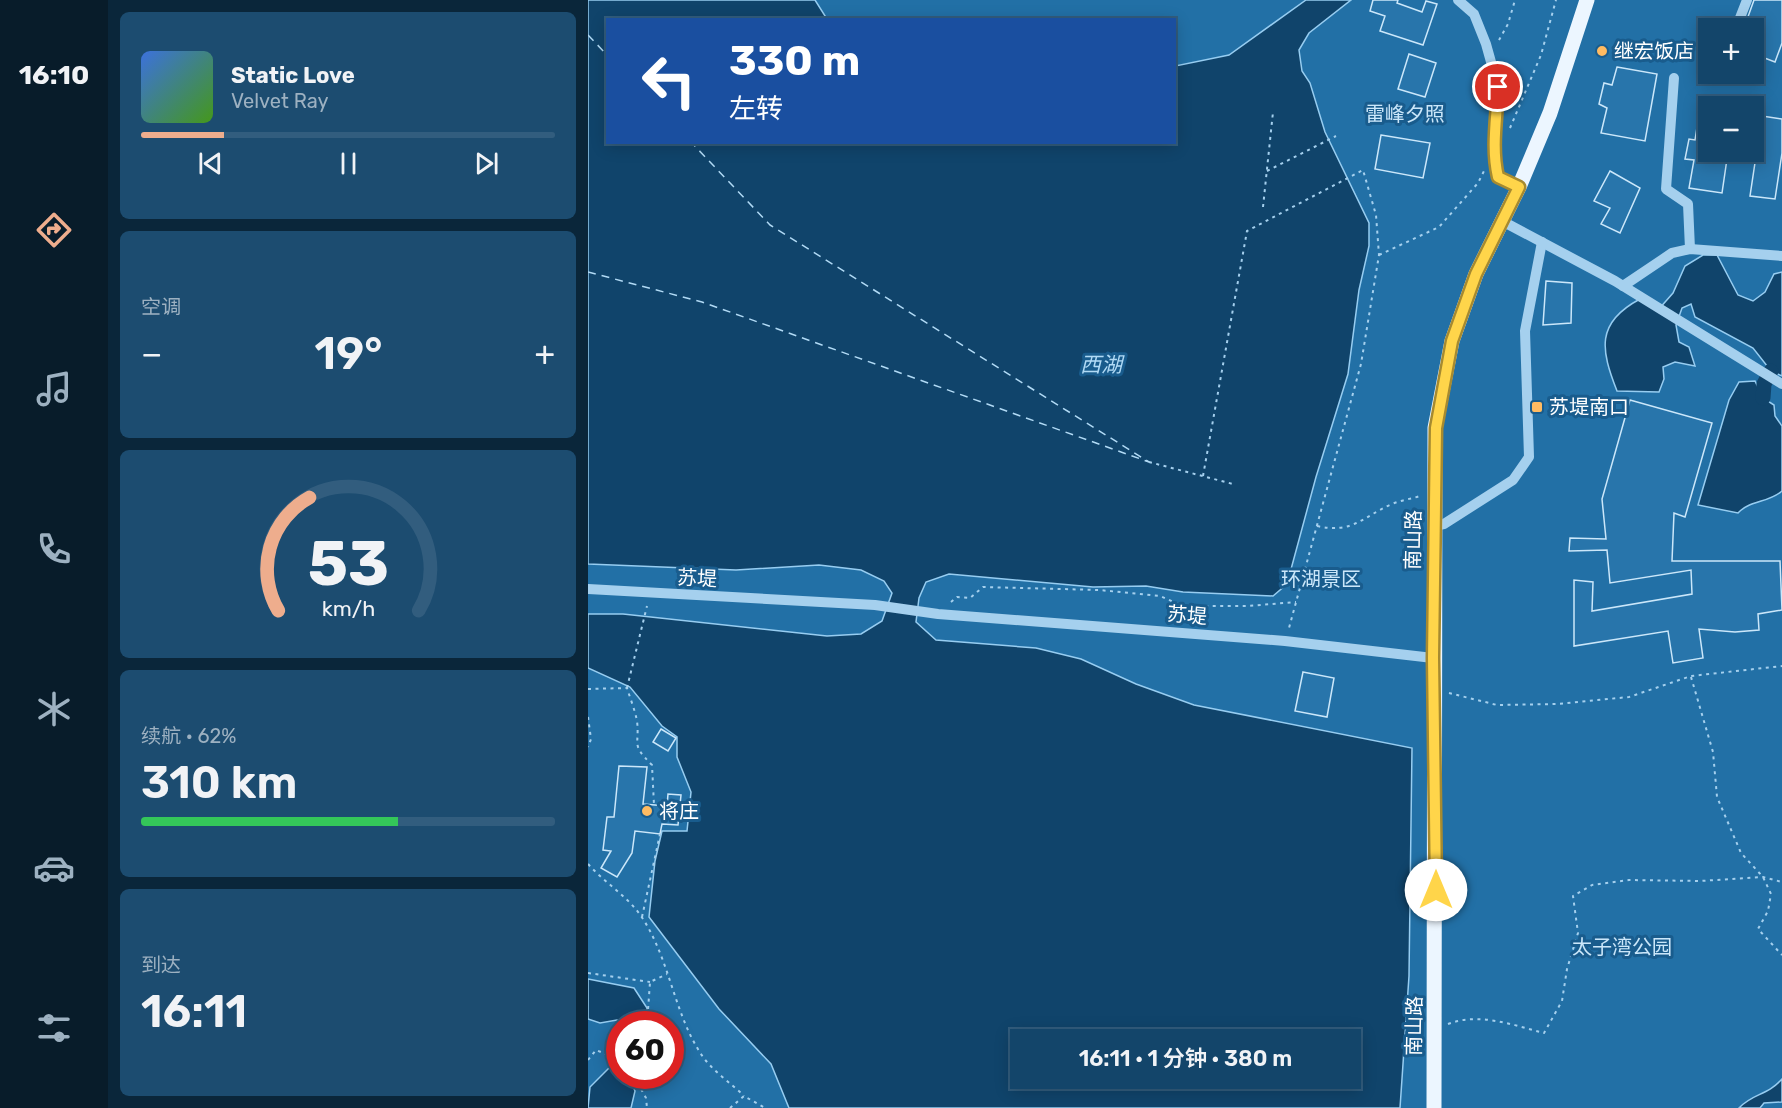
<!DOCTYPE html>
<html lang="zh">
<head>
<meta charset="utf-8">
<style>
	body { margin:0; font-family:Rubik,"Noto Sans SC",sans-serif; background:#1c4c70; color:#f1f3f6; height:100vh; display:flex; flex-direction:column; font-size:22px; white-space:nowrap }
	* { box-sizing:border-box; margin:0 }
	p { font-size:20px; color:#9db1c1 }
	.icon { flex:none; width:33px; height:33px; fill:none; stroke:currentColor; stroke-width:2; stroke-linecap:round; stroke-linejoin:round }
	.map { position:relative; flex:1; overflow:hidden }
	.sheet { display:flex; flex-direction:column; gap:12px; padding:12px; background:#0a263a; width:480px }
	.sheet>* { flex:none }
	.top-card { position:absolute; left:18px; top:18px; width:570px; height:126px; border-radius:0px; box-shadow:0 3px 15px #0003,0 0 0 2px #325d7e; background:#1a4fa0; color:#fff; overflow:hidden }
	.tools { position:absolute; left:1110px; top:18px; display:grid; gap:12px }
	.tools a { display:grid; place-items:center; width:66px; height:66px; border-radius:0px; background:#13456a; box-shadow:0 3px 15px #0003,0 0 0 2px #325d7e; font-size:30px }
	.speed { position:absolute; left:18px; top:1011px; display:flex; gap:12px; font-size:30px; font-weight:700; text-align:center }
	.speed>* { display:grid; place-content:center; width:78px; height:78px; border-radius:50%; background:#13456a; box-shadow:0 3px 15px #0003,0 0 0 2px #325d7e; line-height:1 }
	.speed .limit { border:9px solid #d22; background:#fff; color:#111 }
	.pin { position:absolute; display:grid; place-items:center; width:51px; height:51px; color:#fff; margin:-26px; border:3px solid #fff; border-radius:50%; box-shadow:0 2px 6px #0007 }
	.me { position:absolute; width:66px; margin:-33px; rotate:0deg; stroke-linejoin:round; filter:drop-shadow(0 0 4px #0008) }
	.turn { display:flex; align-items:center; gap:21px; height:126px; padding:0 24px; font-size:27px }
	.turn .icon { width:78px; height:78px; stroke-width:2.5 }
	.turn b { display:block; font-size:42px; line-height:51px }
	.big { font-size:45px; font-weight:600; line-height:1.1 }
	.sheet .widget { flex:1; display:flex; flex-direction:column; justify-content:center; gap:9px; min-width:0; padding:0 21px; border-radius:9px; background:#1c4c70 }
	.sheet .dial { align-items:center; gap:0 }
	.dial svg { height:156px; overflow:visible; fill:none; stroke:#325d7e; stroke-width:7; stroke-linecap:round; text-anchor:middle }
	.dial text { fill:#f1f3f6; stroke:none }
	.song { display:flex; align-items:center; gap:18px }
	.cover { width:72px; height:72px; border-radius:9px; background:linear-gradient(135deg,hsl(220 70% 55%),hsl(100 70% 35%)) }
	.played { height:6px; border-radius:3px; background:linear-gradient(90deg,#eead8d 20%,#325d7e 20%) }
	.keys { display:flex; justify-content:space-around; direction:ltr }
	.heat { display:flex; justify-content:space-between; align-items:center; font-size:33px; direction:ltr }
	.charge { height:9px; border-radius:4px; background:linear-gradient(90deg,#34c759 62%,#325d7e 0) }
	.trip { position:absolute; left:422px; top:1029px; width:351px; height:60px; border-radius:0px; background:#13456a; box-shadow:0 3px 15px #0003,0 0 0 2px #325d7e; font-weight:600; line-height:60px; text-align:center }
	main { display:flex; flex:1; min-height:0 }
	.menu { display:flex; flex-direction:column; width:108px; justify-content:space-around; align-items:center; background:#081c2a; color:#9db1c1 }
	.menu .icon { width:42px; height:42px }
	.menu .selected { color:#eead8d }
	.menu b { font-size:27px; color:#f1f3f6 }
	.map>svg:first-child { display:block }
	.green { fill:#2270a6; fill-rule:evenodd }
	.water { fill:#10446b; stroke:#97cdf1; stroke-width:1.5; fill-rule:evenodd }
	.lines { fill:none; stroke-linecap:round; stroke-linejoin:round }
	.canal { stroke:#10446b; stroke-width:15 }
	.ferry { stroke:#b1daf5; stroke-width:1.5; stroke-dasharray:8 6; stroke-linecap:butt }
	.building { fill:#2875ab; stroke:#cbe7fa; stroke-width:1.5 }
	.path { stroke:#a5d0ee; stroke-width:2; stroke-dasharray:3 4.5; stroke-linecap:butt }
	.minor { stroke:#a5d0ee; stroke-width:10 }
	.major { stroke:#ecf6ff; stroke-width:15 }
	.route-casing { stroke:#a68a30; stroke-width:15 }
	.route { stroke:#ffd54a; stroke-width:10 }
	.poi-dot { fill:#ffbb62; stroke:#195c8d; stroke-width:2 }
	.labels { text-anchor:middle; stroke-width:6; stroke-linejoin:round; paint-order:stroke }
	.poi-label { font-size:20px; fill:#fff; stroke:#195c8d; text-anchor:start }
	.park-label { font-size:20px; fill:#cbe7fa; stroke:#195c8d }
	.street-label { font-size:20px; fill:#fff; stroke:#195c8d }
	.water-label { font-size:21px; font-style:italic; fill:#b1daf5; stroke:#195c8d }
</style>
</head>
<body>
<main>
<nav class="menu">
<b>16:10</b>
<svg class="icon selected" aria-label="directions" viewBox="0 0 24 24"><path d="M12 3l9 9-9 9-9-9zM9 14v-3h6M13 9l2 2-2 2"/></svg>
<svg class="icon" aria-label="music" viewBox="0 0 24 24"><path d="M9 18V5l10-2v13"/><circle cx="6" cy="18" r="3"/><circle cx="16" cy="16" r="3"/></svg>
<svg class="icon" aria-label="phone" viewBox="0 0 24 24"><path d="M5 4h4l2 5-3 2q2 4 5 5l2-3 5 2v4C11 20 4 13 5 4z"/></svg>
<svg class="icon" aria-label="climate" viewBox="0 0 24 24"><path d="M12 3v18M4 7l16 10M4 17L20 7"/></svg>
<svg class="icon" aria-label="car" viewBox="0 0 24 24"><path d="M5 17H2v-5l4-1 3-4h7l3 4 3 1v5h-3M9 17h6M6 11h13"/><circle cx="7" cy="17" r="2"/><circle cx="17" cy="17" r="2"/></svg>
<svg class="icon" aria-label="filters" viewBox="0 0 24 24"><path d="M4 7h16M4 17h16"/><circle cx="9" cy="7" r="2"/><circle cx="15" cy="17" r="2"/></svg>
</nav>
<section class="sheet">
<div class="widget">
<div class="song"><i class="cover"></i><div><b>Static Love</b><p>Velvet Ray</p></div></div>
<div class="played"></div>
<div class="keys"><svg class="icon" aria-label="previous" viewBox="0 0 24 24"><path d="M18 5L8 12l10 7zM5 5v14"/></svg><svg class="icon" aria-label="pause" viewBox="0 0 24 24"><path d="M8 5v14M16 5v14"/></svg><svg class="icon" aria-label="next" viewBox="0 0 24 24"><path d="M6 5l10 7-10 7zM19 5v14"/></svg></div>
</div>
<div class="widget"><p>空调</p>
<div class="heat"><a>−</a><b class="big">19°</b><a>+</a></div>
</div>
<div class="widget dial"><svg viewBox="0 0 100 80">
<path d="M14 69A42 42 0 1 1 86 69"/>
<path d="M14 69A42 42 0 0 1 30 11" stroke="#eead8d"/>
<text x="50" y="56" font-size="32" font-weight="700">53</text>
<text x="50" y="72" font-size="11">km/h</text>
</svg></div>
<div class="widget"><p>续航 · 62%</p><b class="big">310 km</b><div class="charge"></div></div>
<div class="widget"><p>到达</p><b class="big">16:11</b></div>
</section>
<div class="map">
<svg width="1194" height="1108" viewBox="0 0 1194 1108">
	<rect width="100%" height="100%" fill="#195c8d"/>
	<path class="green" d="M 0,0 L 1194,0 L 1194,1108 L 0,1108 ZM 20,20 L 586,20 L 586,142 L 20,142 ZM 1120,28 L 1166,28 L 1166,74 L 1120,74 ZM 1120,106 L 1166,106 L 1166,152 L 1120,152 ZM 32,1024 L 82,1024 L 82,1076 L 32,1076 ZM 432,1040 L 762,1040 L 762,1078 L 432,1078 Z"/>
	<g class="water">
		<path d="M 0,0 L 227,0 L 239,19 L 20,20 L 20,142 L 586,142 L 587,66 L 641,55 L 718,0 L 763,0 L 721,33 L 711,50 L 714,71 L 722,83 L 737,132 L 781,223 L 781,246 L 771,290 L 760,374 L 728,477 L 699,584 L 685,596 L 595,592 L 558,586 L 505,587 L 361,574 L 338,582 L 331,598 L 328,622 L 348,640 L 448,648 L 493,659 L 548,684 L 606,705 L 824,748 L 821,976 L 812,1108 L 201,1108 L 183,1064 L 131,1009 L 61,917 L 67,861 L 74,831 L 99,831 L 103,792 L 89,757 L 89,737 L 74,726 L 42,687 L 0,668 L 0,614 L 35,614 L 239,636 L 273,634 L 294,621 L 304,593 L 296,581 L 273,570 L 231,565 L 148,570 L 0,564 ZM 432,1040 L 762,1040 L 762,1078 L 432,1078 Z"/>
		<path d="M 1115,255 L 1129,255 L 1150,295 L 1165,301 L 1177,292 L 1186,274 L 1194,272 L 1194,376 L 1183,371 L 1165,348 L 1107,317 L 1103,304 L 1094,308 L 1088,325 L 1091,342 L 1101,347 L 1107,366 L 1087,362 L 1075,367 L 1076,379 L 1071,392 L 1029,391 C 1013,350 1007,323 1052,299 L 1070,310 L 1085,293 L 1097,266 Z"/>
		<path d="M 1167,381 L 1175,398 L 1186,405 L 1187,416 L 1194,426 L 1194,491 C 1180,503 1162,500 1150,513 L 1110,505 L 1141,400 L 1151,382 Z"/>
		<path d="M 0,979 L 46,988 L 59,1008 L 57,1024 L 38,1024 L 29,1020 L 12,1023 L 0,1019 Z"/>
		<path d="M 31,1058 L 32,1076 L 41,1076 L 47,1091 L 43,1108 L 0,1108 L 2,1087 Z"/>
		<path d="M 1194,1079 L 1194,1102 L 1176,1103 L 1172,1108 L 1151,1108 C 1165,1093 1179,1096 1194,1079 Z"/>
	</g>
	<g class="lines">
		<path class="canal" d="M 1175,398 L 1176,384 L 1183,371"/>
		<g class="ferry">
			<path d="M 0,35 L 20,56"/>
			<path d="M 0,272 L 114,302 L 561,462 L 182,225 L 103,142"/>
		</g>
	</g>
	<g class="building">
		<path d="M 785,0 L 810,0 L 809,3 L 834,12 L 838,1 L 849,4 L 835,45 L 792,31 L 797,16 L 782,11 Z"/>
		<path d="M 1166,0 L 1194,0 L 1194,43 L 1187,62 L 1166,54 L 1166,28 L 1156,28 Z"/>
		<path d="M 821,54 L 848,63 L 837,97 L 810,89 Z"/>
		<path d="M 1029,67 L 1069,74 L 1057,141 L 1013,133 L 1019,108 L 1011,104 L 1016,83 L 1024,85 Z"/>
		<path d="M 1114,96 L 1120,96 L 1120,152 L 1140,152 L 1134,193 L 1101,188 L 1106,160 L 1097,159 L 1101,139 L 1107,140 Z"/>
		<path d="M 1174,116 L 1194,119 L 1194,153 L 1187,199 L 1162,196 Z"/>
		<path d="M 793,135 L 842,143 L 835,178 L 787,169 Z"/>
		<path d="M 1022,171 L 1052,188 L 1032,233 L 1013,224 L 1022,208 L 1006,201 Z"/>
		<path d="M 958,281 L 984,283 L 983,323 L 955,325 Z"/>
		<path d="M 1042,400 L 1124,423 L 1097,517 L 1086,513 L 1084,561 L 1192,561 L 1194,610 L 1170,614 L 1171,630 L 1147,632 L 1111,629 L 1115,658 L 1085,663 L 1080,631 L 986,646 L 986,580 L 1005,582 L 1004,611 L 1104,594 L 1103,570 L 1022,583 L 1019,550 L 981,551 L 982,538 L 1018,539 L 1014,499 Z"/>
		<path d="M 715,672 L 746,678 L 739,717 L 707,711 Z"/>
		<path d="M 73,729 L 88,738 L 80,751 L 65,742 Z"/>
		<path d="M 31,766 L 59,767 L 55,804 L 79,806 L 80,794 L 93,795 L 90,825 L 74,824 L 72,834 L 47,831 L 44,853 L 29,877 L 13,868 L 23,851 L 15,850 L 19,817 L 26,817 Z"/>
	</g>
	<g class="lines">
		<g class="path">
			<path d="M 911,40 L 920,24 L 927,0"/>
			<path d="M 922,128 L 953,55 L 968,0"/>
			<path d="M 679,171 L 748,136"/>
			<path d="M 675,207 L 685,112"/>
			<path d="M 791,255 L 851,227 L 890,183 L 896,171"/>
			<path d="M 561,462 L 645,484"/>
			<path d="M 615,476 L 659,231 L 775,170 L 788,215 L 791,255 L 773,364 L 701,628"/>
			<path d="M 729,526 C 765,534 774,517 804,504 C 813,500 823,499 832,496"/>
			<path d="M 363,602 L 369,597 L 382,598 L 395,587 L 511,590 L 572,596 L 595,606 L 659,606 L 708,602"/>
			<path d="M 1103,677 L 1125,752 L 1129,797 L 1153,853 L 1175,877 L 1183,894 L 1180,911 L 1170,929 L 1194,955"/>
			<path d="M 39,688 L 59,606"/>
			<path d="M 0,689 L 39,688 C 42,698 47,710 49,721 C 52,746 42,743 64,765 L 66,805"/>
			<path d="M 861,693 L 909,705 L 969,704 L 1041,697 L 1103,676 L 1194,666"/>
			<path d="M 0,717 L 3,739 L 0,747"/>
			<path d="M 0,864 C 18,884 41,897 55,919 C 82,961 86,1013 113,1054 C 123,1070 143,1083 156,1096"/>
			<path d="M 54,917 L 72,834"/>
			<path d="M 0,973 L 62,982"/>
			<path d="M 59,1024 L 62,982 L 79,974"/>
			<path d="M 860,1024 C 891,1012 925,1025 956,1033 L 974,1001 L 979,969 L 990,933 L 985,896 L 1004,885 L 1041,880 L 1112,881 L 1175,877 L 1194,882"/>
			<path d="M 0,1060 L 8,1050 L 32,1060"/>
			<path d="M 46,1076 L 58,1098 L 59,1108"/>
			<path d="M 142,1108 L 156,1096 L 177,1108"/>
		</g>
		<g class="minor">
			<path d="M 870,0 L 886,14 L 898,44 L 910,87 L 909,124 L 905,154 L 910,177 L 931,187"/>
			<path d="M 1148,28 L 1159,0"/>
			<path d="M 1086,78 L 1078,189 L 1100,204 L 1102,249"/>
			<path d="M 914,221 L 1027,281 L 1194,384"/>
			<path d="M 1035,286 L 1084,253 L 1102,249 L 1194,256"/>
			<path d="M 846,526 L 856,524 L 925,480 L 941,457 L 937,331 L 954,242"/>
			<path d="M 0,589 L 287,605 L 350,614 L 697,641 L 845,658"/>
		</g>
		<path class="major" d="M 846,1108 L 847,428 L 864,341 L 888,274 L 931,187 L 962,113 L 999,0"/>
	</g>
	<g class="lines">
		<g class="route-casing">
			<path id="route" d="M 848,890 L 845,658 L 848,428 L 864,341 L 888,274 L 931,187 L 910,177 C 903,147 909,118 910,87"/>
		</g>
		<use href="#route" class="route"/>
	</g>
	<g class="poi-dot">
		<circle cx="1014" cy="51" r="6"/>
		<rect x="943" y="401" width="12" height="12" rx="3"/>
		<circle cx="59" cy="811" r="6"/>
	</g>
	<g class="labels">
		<g class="poi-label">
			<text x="1026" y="58">继宏饭店</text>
			<text x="961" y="414">苏堤南口</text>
			<text x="71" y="818">将庄</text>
		</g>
		<g class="park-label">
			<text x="817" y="121">雷峰夕照</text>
			<text x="733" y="586">环湖景区</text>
			<text x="1034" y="954">太子湾公园</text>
		</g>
		<g class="street-label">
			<text transform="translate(825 540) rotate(-89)" y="7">南山路</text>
			<text transform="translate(109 578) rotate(3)" y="7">苏堤</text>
			<text transform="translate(599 615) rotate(5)" y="7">苏堤</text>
			<text transform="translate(826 1026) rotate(-89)" y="7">南山路</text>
		</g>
		<g class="water-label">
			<text x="513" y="372">西湖</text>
		</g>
	</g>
</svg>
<div class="tools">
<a>+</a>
<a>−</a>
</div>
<div class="speed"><div class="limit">60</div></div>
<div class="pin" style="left:910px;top:87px;background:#d93025"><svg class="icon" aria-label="arrive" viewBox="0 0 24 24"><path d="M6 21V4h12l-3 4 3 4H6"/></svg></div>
<svg class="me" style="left:848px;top:890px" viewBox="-20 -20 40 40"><circle r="19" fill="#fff"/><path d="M0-13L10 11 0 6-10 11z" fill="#ffd54a"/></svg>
<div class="trip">16:11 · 1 分钟 · 380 m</div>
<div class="top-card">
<div class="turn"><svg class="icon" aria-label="left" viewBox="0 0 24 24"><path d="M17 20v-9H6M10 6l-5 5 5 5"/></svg><div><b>330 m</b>左转</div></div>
</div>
</div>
</main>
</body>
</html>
